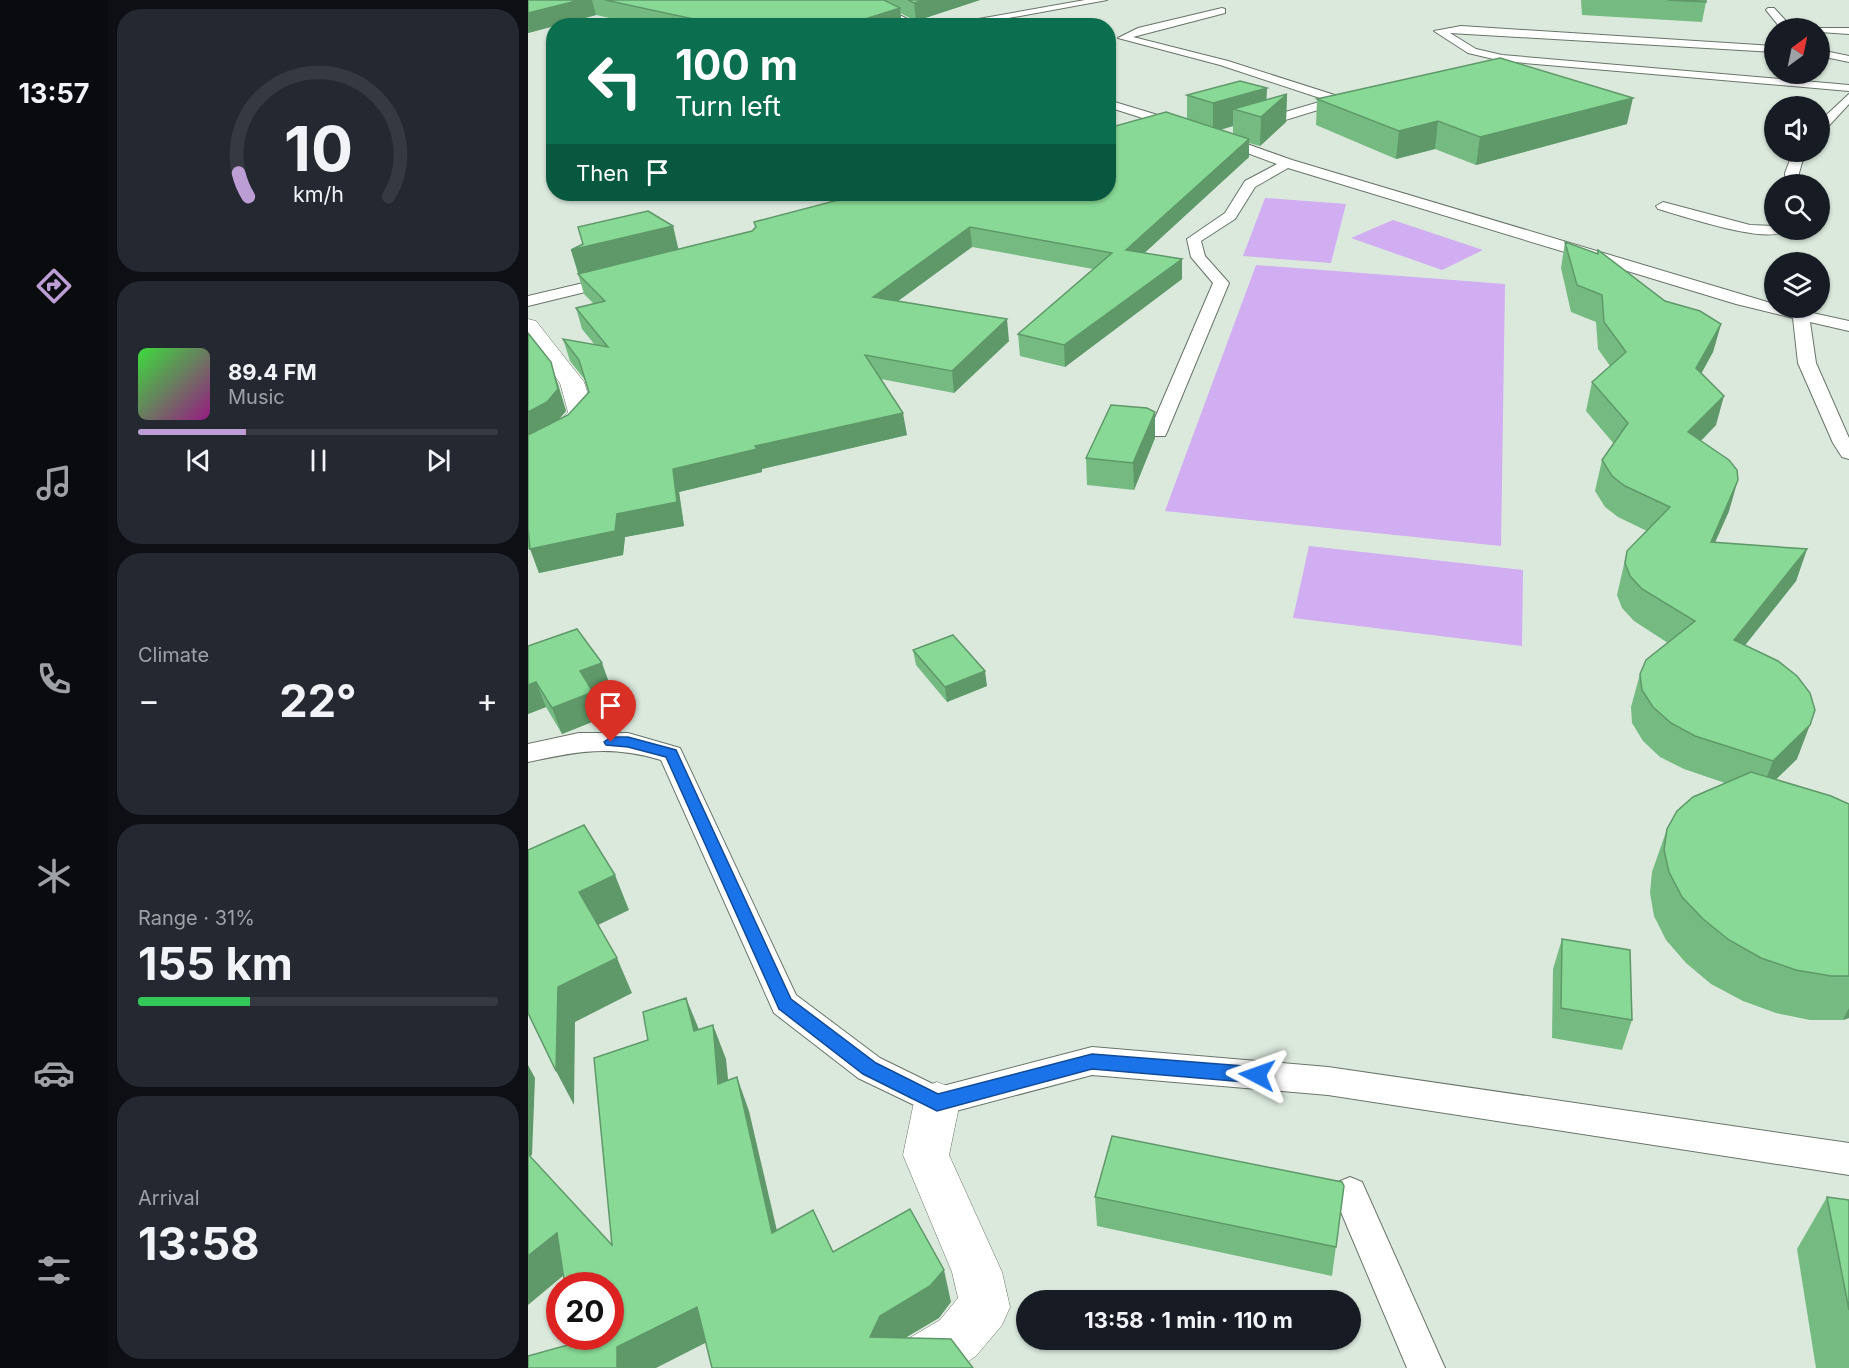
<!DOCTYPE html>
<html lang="en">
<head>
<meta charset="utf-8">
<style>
	body { margin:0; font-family:Inter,sans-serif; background:#242831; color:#f1f3f6; height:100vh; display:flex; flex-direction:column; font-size:22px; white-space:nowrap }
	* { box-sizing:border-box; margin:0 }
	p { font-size:20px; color:#9ea1a6 }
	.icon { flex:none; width:33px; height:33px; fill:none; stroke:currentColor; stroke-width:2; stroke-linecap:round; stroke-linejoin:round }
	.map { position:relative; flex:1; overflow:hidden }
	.side { display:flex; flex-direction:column; gap:9px; padding:9px; background:#0d0f14; width:420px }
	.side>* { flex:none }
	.guide { position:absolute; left:18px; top:18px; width:570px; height:183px; border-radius:24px; box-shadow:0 2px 4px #0004; background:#0b6e4f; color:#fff; overflow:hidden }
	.needle { width:39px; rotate:33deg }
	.buttons { position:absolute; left:1236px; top:18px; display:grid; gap:12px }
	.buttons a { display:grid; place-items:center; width:66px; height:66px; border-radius:50%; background:#171b24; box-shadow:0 2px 4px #0004; font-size:30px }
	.speed { position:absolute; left:18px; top:1272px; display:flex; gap:12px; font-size:30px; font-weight:700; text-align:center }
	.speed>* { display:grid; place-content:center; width:78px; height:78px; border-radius:50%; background:#171b24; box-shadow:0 2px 4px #0004; line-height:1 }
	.speed .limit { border:9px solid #d22; background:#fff; color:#111 }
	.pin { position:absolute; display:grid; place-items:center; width:51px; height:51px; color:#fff; margin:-62px -26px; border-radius:50% 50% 50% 0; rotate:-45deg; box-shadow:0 0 6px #0007 }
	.pin .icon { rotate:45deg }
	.me { position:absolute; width:66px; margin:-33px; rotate:274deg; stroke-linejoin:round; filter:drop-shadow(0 0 4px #0008) }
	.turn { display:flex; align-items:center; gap:21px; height:126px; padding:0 30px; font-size:27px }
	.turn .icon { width:78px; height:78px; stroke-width:2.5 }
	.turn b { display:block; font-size:42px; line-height:51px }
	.then { display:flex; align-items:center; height:57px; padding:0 30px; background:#0003; gap:12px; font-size:22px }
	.big { font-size:45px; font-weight:700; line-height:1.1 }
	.side .card { flex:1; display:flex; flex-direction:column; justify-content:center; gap:9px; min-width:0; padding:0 21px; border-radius:24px; background:#242831 }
	.side .dial { align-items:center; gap:0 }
	.dial svg { height:156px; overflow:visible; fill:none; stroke:#363941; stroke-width:7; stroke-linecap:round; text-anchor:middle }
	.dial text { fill:#f1f3f6; stroke:none }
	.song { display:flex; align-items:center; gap:18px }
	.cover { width:72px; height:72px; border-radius:9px; background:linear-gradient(135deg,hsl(120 70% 55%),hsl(310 70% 35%)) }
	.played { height:6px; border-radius:3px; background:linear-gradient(90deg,#bc9ed4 30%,#363941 30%) }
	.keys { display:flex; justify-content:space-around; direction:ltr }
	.heat { display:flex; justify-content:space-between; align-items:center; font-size:33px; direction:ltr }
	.charge { height:9px; border-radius:4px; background:linear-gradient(90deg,#34c759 31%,#363941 0) }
	.trip { position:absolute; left:488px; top:1290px; width:345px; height:60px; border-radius:30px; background:#171b24; box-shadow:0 2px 4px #0004; font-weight:700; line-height:60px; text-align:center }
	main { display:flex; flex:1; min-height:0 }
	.menu { display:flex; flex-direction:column; width:108px; justify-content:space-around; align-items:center; background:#090b0e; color:#9ea1a6 }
	.menu .icon { width:42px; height:42px }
	.menu .current { color:#bc9ed4 }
	.menu b { font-size:27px; color:#f1f3f6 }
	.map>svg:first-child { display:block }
	.green { fill:#d1adf2 }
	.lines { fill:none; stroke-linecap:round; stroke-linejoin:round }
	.lane-casing { stroke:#687469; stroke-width:2 }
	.street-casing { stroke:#687469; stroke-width:1 }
	.lane { fill:#fff; fill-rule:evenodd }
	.street { fill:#fff; fill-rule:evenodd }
	.wall { fill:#75bb81; fill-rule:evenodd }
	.shaded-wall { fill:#5f9869 }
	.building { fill:#88d996; stroke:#5f9869; stroke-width:1.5 }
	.route { fill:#1a73e8; stroke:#114b97; stroke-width:1.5 }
</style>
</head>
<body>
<main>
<nav class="menu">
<b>13:57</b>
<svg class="icon current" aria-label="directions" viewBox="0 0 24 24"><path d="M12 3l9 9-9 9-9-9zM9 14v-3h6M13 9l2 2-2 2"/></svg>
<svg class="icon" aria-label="music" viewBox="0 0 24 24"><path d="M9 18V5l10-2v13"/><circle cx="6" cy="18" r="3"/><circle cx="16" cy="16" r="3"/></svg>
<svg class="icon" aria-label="phone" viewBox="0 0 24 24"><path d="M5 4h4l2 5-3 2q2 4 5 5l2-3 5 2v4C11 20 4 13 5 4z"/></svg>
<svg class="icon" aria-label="climate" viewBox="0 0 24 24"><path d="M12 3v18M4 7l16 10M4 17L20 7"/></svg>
<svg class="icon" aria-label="car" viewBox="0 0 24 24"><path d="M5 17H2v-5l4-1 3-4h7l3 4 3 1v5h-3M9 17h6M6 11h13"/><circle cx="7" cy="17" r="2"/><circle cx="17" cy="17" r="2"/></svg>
<svg class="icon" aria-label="filters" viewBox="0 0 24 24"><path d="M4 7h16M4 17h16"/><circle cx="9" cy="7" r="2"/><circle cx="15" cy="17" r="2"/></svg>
</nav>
<section class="side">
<div class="card dial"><svg viewBox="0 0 100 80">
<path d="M14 69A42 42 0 1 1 86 69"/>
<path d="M14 69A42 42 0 0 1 9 57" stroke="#bc9ed4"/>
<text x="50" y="56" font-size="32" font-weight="700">10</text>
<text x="50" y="72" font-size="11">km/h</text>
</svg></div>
<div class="card">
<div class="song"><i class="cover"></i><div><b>89.4 FM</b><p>Music</p></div></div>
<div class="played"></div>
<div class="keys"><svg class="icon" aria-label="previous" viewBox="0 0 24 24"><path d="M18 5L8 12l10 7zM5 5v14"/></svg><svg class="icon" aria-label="pause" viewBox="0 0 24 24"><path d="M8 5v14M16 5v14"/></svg><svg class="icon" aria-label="next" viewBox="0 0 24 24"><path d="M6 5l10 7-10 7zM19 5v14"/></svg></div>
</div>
<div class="card"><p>Climate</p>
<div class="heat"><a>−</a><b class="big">22°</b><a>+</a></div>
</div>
<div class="card"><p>Range · 31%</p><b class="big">155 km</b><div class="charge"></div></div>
<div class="card"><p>Arrival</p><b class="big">13:58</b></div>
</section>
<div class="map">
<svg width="1321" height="1368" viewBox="0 0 1321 1368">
	<rect width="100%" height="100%" fill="#dbe9dd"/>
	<g class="green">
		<path d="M 737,198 L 818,204 L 803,263 L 715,256 Z"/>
		<path d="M 865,220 L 955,250 L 914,270 L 823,238 Z"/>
		<path d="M 728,265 L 977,284 L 973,546 L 637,511 Z"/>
		<path d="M 781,546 L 995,570 L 994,646 L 765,618 Z"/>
	</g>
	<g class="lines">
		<g class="lane-casing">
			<g id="lane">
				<path d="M 330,0 L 342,0 L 393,26 L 379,26 Z"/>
				<path d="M 557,0 L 579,0 L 437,26 L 411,26 Z"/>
				<path d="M 694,8 L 697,9 L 697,13 L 605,37 L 700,61 L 816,98 L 816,102 L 731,128 L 723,128 L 723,122 L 798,100 L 692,65 L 590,38 L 610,28 Z"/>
				<path d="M 1240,8 L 1246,8 L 1258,21 L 1288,28 L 1321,28 L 1321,34 L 1292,32 L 1292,28 L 1251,26 L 1238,10 Z"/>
				<path d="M 933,26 L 1246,46 L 1246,52 L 922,33 L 948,49 L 974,55 L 1321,85 L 1321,91 L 974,61 L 940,53 L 906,31 Z"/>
				<path d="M 1292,50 L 1321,56 L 1321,62 L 1292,56 Z"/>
				<path d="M 1321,94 L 1321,104 L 1296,131 L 1292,132 L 1292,121 Z"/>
				<path d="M 580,100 L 656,123 L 658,126 L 652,130 L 580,107 Z"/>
				<path d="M 691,134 L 764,160 L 1246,304 L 1246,308 L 1262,308 L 1321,321 L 1321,331 L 1282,322 L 1288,363 L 1321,438 L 1321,459 L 1314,457 L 1305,443 L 1270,363 L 1265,318 L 1208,304 L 760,168 L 727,187 L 707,219 L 673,241 L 677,256 L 701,283 L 639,432 L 637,436 L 623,436 L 621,432 L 685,283 L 663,257 L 659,239 L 697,213 L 717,181 L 749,164 L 687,141 L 687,135 Z"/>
				<path d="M 1265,152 L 1277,152 L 1271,173 L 1271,184 L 1258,184 L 1257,173 Z"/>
				<path d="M 1135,202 L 1222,225 L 1246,226 L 1246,230 L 1257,230 C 1242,246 1152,215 1130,209 L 1128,206 Z"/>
				<path d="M 85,276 L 93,281 L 90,284 L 0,306 L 0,296 Z"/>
				<path d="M 51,733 L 100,733 L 152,748 L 268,995 L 352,1058 L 411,1087 L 564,1047 L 800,1067 L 1321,1143 L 1321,1175 L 800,1095 L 564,1075 L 409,1116 L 330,1078 L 246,1013 L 133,760 C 82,745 51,751 0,762 L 0,744 Z"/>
				<path d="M 822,1177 L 834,1182 L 917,1368 L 879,1368 L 805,1193 L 810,1182 Z"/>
			</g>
		</g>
		<g class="street-casing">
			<g id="street">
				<path d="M 0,319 L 8,321 L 56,382 L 66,413 L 46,436 L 0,459 L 0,441 L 28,426 L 40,412 L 32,383 L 0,341 Z"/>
				<path d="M 409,1082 L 425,1088 L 432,1102 L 421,1155 L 474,1272 L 482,1307 L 474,1325 L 448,1356 L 430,1368 L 355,1368 L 363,1349 L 412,1320 L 430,1298 L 424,1272 L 375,1155 L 386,1102 L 393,1088 Z"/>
			</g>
		</g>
		<use href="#lane" class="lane"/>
		<use href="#street" class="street"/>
	</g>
	<g class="wall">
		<path d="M 0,0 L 452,0 L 388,21 L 372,13 L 374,26 L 117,26 L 68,15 L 0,33 Z"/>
		<path d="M 1053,0 L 1178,0 L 1178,2 L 1174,22 L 1054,15 Z"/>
		<path d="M 759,94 L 758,122 L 732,146 L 721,143 L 721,157 L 616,253 L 654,279 L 537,367 L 492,356 L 490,334 L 565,269 L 444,247 L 370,301 L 481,341 L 426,393 L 353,379 L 379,435 L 234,469 L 234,472 L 151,492 L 156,526 L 97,537 L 95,555 L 11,573 L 3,550 L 0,549 L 0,333 L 30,384 L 38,411 L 30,420 L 40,415 L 61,392 L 57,380 L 42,361 L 35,339 L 67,345 L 54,329 L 48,308 L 66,304 L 56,294 L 43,250 L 145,226 L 150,249 L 224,231 L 227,227 L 226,222 L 659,119 L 659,95 L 739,100 ZM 705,126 L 705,134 L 692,130 Z"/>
		<path d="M 789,99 L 1099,124 L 948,165 L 907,149 L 868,159 L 788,125 Z"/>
		<path d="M 1037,242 L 1069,253 L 1070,250 L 1137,301 L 1193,324 L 1185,352 L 1173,374 L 1188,425 L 1173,441 L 1201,511 L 1187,542 L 1279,549 L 1268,581 L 1217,645 L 1269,759 L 1248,779 L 1321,804 L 1321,1018 L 1315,1020 L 1282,1020 L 1248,1013 L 1215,1001 L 1183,984 L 1158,963 L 1138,940 L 1126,916 L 1122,893 L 1124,872 L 1139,829 L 1197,783 L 1156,769 L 1132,757 L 1115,741 L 1104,723 L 1103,707 L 1112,674 L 1140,643 L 1106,621 L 1094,608 L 1089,595 L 1099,551 L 1119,531 L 1090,517 L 1077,507 L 1067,491 L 1074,460 L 1086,444 L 1058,411 L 1064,382 L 1082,366 L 1070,349 L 1068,322 L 1043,312 L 1033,268 Z"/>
		<path d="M 627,438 L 606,490 L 559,485 L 558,458 Z"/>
		<path d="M 0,646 L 83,688 L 66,695 L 74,718 L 34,734 L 18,707 L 0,714 Z"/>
		<path d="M 385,650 L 459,686 L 419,702 L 388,665 Z"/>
		<path d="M 1034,939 L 1104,1020 L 1094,1050 L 1024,1038 L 1025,969 Z"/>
		<path d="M 816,1186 L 804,1276 L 569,1226 L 567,1197 Z"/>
		<path d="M 1299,1197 L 1321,1200 L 1321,1368 L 1288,1368 L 1269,1249 Z"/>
	</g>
	<g class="shaded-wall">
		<path d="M 52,0 L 64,0 L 68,15 L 0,33 L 0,13 Z"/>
		<path d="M 396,0 L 452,0 L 388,21 L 386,3 Z"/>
		<path d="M 372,8 L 374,26 L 315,26 Z"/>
		<path d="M 739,88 L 738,112 L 759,94 L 758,122 L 732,146 L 733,117 L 705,109 L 705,126 L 685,132 L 685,103 Z"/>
		<path d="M 1105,98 L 1099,124 L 948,165 L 952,137 Z"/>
		<path d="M 910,121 L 907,149 L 868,159 L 871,131 Z"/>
		<path d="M 721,139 L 721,157 L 598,270 L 598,250 Z"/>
		<path d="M 145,226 L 152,256 L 51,275 L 43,250 Z"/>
		<path d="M 442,227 L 444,247 L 348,317 L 345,297 Z"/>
		<path d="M 654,259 L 654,279 L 537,367 L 536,345 Z"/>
		<path d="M 479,319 L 481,341 L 426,393 L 424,371 Z"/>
		<path d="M 1193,324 L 1185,352 L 1160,397 L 1168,368 Z"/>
		<path d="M 23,362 L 38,411 L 27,424 L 0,438 L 0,412 Z"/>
		<path d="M 1196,396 L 1188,425 L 1152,462 L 1160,432 Z"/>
		<path d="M 627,412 L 627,438 L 606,490 L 605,463 Z"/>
		<path d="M 375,413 L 379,435 L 234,469 L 234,472 L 151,492 L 156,526 L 97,537 L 95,555 L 11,573 L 2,549 L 89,514 L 145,469 L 227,446 Z"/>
		<path d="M 1210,480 L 1201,511 L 1173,574 L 1183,542 Z"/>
		<path d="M 1279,549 L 1268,581 L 1195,673 L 1206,640 Z"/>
		<path d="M 74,663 L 83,688 L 66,695 L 74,718 L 34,734 L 24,708 L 52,671 Z"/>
		<path d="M 457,671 L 459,686 L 419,702 L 417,687 Z"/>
		<path d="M 8,682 L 18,707 L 0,714 L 0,685 Z"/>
		<path d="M 1282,725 L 1269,759 L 1232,795 L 1245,761 Z"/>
		<path d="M 87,875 L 101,910 L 66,927 L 51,892 Z"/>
		<path d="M 89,958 L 104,993 L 47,1022 L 46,1105 L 28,1071 L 30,987 Z"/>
		<path d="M 158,998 L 172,1032 L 166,1031 Z"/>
		<path d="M 1321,1008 L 1321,1018 L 1315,1020 Z"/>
		<path d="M 185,1025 L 198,1059 L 204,1118 L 190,1084 Z"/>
		<path d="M 0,1065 L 7,1078 L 4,1155 L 0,1157 Z"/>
		<path d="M 209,1077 L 221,1111 L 257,1265 L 244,1233 Z"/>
		<path d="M 29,1233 L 48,1265 L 0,1305 L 0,1256 Z"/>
		<path d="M 416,1270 L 423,1302 L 411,1318 L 362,1347 L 342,1337 L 352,1316 Z"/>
		<path d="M 169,1307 L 185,1339 L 128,1368 L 89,1368 L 89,1347 Z"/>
	</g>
	<g class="building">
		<path d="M 0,0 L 52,0 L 0,13 Z"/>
		<path d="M 77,0 L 356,0 L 372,8 L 315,26 L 198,26 Z"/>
		<path d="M 380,0 L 396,0 L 386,3 Z"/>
		<path d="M 1139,0 L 1178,0 L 1178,2 Z"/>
		<path d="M 972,58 L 1105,98 L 952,137 L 910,121 L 871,131 L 789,99 Z"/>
		<path d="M 712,81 L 739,88 L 685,103 L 659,95 Z"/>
		<path d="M 759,94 L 733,117 L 705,109 Z"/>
		<path d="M 638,112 L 721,139 L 598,250 L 654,259 L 536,345 L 490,334 L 584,253 L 442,227 L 345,297 L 479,319 L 424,371 L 337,355 L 375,413 L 227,446 L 229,449 L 145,469 L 149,502 L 89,514 L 87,531 L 2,549 L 0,528 L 0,435 L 40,415 L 61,392 L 51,360 L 35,339 L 80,347 L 48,308 L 77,301 L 50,274 L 224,231 L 228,227 L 226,222 L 333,194 L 580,194 L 580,128 Z"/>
		<path d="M 120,211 L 145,226 L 43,250 L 55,244 L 50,227 Z"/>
		<path d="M 1037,242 L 1070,254 L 1070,250 L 1137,301 L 1172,311 L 1193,324 L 1168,368 L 1196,396 L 1160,432 L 1201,460 L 1209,470 L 1210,480 L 1183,542 L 1279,549 L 1206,640 L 1250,661 L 1269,676 L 1282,693 L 1287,710 L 1282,725 L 1245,761 L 1167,736 L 1143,723 L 1125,707 L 1114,690 L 1112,674 L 1118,660 L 1167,621 L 1114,589 L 1102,576 L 1097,563 L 1099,551 L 1142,507 L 1097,486 L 1084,476 L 1074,460 L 1100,423 L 1064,382 L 1098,352 L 1076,322 L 1074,295 L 1049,285 Z"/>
		<path d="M 0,333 L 23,362 L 30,389 L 19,402 L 0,412 Z"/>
		<path d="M 583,405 L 619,408 L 627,412 L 605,463 L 558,458 Z"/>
		<path d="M 49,629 L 74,663 L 52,671 L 65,692 L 24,708 L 8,682 L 0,685 L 0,646 Z"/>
		<path d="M 425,635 L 457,671 L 417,687 L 385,650 Z"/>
		<path d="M 1223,772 L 1303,796 L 1321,804 L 1321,976 L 1303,976 L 1268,970 L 1233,958 L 1201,940 L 1175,919 L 1154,897 L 1141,872 L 1136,850 L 1139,829 L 1149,811 L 1165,797 Z"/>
		<path d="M 56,825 L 87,875 L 51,892 L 89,958 L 30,987 L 28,1071 L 0,1013 L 0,850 Z"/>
		<path d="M 1034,939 L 1102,950 L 1104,1020 L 1033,1008 Z"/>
		<path d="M 158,998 L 166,1031 L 185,1025 L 190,1084 L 209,1077 L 244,1233 L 285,1210 L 305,1252 L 382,1209 L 416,1270 L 402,1286 L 352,1316 L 342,1337 L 423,1339 L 445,1368 L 184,1368 L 169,1307 L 89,1347 L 89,1368 L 0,1368 L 0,1356 L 47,1343 L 46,1336 L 82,1336 L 82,1286 L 37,1286 L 29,1233 L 0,1256 L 0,1154 L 84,1245 L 66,1058 L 120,1040 L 115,1012 Z"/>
		<path d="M 584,1136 L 814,1182 L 816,1186 L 808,1247 L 567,1197 Z"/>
		<path d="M 1299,1197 L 1321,1200 L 1321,1310 Z"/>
	</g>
	<path class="route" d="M 83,737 L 100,737 L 148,750 L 263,999 L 348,1063 L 410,1094 L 564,1054 L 729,1067 L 736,1069 L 739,1075 L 736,1080 L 729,1083 L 564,1069 L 409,1111 L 335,1074 L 251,1009 L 138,757 L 100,747 L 78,745 L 76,742 Z"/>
</svg>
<div class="buttons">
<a><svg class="needle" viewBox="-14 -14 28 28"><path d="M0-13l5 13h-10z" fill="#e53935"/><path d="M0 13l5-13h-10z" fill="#9ea1a6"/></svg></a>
<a><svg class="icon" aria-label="sound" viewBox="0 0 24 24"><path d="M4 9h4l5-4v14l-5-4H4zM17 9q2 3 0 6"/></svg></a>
<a><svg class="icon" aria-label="search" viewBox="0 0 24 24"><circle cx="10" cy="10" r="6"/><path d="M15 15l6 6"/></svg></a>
<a><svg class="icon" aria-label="layers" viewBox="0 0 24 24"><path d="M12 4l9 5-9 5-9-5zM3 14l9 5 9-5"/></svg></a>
</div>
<div class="speed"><div class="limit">20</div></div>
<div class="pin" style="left:83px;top:742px;background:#d93025"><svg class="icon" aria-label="arrive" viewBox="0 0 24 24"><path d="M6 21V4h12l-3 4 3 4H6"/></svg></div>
<svg class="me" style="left:729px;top:1075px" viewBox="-20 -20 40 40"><path d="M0-17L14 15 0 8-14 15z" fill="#1a73e8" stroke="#fff" stroke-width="4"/></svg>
<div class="trip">13:58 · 1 min · 110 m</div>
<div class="guide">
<div class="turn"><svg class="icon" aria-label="left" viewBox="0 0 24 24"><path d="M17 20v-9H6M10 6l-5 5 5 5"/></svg><div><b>100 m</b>Turn left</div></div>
<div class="then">Then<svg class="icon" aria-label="arrive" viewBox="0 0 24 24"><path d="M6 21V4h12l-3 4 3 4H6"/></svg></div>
</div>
</div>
</main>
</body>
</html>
